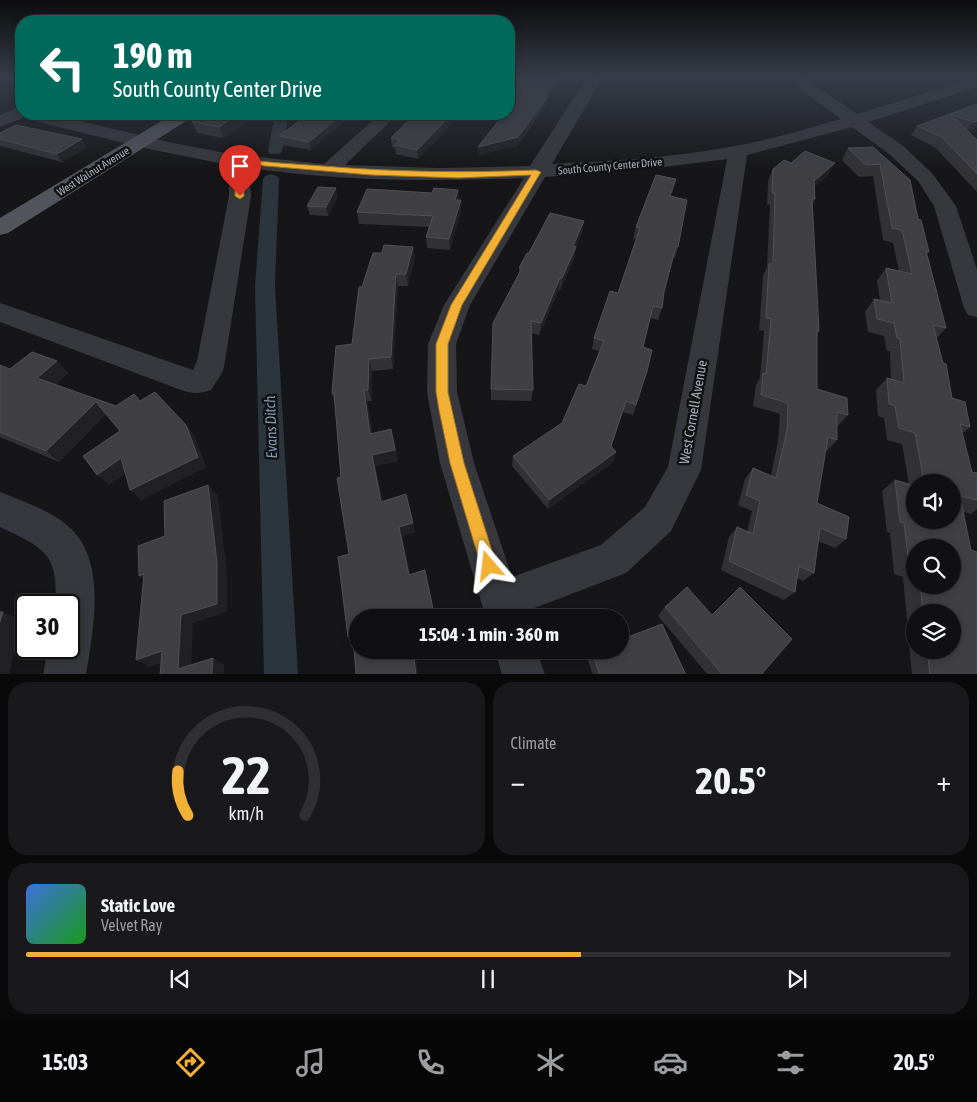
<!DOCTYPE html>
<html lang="en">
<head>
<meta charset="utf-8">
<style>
	body { margin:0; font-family:"Asap Condensed",sans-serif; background:#19191b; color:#f1f3f6; height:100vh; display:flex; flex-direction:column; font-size:19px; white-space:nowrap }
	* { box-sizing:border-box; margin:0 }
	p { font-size:16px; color:#9c9d9f }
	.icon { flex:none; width:28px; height:28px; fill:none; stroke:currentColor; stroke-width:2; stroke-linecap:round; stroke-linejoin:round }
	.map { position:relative; height:674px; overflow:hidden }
	.panel { display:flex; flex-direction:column; gap:8px; padding:8px; background:#09090a; flex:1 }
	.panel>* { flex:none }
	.top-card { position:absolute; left:15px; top:15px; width:500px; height:105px; border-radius:20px; box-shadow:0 2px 8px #0003,0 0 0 1px #303032; background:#00695c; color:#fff; overflow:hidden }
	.tools { position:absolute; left:906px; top:474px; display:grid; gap:10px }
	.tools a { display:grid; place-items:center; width:55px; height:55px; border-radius:50%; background:#101012; box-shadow:0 2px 8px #0003,0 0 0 1px #303032; font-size:25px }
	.speed { position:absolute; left:15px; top:594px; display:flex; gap:10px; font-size:25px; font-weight:700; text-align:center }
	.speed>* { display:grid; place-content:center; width:65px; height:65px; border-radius:50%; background:#101012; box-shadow:0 2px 8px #0003,0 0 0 1px #303032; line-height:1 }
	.speed .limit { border:2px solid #111; border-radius:8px; background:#fff; color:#111 }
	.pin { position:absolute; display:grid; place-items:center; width:42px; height:42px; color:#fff; margin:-51px -21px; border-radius:50% 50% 50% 0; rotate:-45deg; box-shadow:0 0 5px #0007 }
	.pin .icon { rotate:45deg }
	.me { position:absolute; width:55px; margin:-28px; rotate:343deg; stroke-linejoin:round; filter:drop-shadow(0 0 4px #0008) }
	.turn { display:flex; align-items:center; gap:18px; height:105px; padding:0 15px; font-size:22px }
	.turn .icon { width:65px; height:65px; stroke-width:2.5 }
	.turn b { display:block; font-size:35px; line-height:42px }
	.big { font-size:38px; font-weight:700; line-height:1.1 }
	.panel .widget { flex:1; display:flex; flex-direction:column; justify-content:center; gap:8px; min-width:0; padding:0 18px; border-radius:20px; background:#19191b }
	.panel .dial { align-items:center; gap:0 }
	.dial svg { height:130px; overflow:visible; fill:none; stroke:#303032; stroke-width:7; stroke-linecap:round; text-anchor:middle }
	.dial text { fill:#f1f3f6; stroke:none }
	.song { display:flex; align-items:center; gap:15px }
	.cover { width:60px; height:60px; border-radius:8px; background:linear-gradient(135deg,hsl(220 70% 55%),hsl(120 70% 35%)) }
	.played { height:5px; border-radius:2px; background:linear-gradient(90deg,#f2b134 60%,#303032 60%) }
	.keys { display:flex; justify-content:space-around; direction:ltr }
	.heat { display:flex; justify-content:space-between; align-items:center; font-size:28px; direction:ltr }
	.panel .tiles { flex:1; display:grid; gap:8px; grid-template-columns:1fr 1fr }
	.widget:last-child { grid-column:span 2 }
	.trip { position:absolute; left:349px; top:609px; width:280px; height:50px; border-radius:25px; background:#101012; box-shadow:0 2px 8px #0003,0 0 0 1px #303032; font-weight:700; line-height:50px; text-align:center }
	.menu { display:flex; height:80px; justify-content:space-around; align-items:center; background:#060607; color:#9c9d9f }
	.menu .icon { width:35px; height:35px }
	.menu .active { color:#f2b134 }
	.menu b { font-size:22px; color:#f1f3f6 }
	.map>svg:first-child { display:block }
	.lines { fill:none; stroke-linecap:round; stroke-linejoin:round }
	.canal { fill:#2c353c; fill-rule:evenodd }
	.minor { fill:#37383d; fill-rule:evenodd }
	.major { fill:#53555c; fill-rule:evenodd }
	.wall { fill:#323236; fill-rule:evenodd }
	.shaded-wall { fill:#212124 }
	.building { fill:#3f3f44; stroke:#4f5156 }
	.route { fill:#f2b134; stroke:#9d7322 }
	.labels { text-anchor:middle; stroke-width:5; stroke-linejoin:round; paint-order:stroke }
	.far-street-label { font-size:11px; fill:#a8adb8; stroke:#111113 }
	.street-label { font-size:14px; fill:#a8adb8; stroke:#111113 }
	.water-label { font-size:15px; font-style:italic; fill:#7f9bb3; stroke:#111113 }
</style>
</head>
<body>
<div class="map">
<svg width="977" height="675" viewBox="0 0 977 675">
	<rect width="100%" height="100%" fill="#161618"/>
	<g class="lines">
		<g class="canal">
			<path d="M 275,114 L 289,114 L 282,151 L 280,154 L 270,154 L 268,151 Z"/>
			<path d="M 271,174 L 277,176 L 279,179 L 275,286 L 298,675 L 264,675 L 255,286 L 263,179 L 265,176 Z"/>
		</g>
		<g class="minor">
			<path d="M 587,77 L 603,77 L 552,164 C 609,161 667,158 723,148 C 763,142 802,130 841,119 L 803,91 L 792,77 L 808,77 L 815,85 L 857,114 L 977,77 L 977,87 L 868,122 L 902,145 L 932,173 L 956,206 L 977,269 L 977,317 L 968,315 L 964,308 L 934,206 L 918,181 L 888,153 L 852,127 L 747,155 L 701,470 L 671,531 L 626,573 L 524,612 L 526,618 L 486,618 L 440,463 L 427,392 L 428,344 L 444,305 L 524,178 C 432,182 340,181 249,168 L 251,196 L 225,361 L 223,371 L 211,390 C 200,394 192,394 181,390 L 0,322 L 0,303 L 193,370 L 197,361 L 229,196 L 229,165 L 144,148 L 23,118 L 0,127 L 0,115 L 21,107 L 21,114 L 50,114 L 173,143 L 231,154 L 324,164 L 380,114 L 398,114 L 345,165 L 440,168 L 530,166 ZM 727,159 L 668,467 L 645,507 L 601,545 L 512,577 L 474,463 L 457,392 L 456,344 L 470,305 L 545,177 L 664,167 Z"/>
			<path d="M 0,492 C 22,501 50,510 68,526 C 108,560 93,630 86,675 L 43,675 L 48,648 L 69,648 L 69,605 L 55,605 C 59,553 44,548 0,527 Z"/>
			<path d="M 495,650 L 537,650 L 545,675 L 502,675 Z"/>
		</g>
		<path class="major" d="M 173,114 L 194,114 L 191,118 L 8,233 L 0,235 L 0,218 Z"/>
	</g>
	<g class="wall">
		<path d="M 509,77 L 566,77 L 546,101 L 546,106 L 517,146 L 478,155 L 510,107 L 509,107 L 509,98 L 516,89 L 509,88 Z"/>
		<path d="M 977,104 L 977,128 L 968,131 L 977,140 L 977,192 L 935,147 L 911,135 L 917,126 Z"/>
		<path d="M 102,114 L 147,114 L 135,121 Z"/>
		<path d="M 205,114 L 258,114 L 223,138 L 197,133 L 192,122 Z"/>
		<path d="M 309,114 L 359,114 L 356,116 L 351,115 L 311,150 L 282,145 L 279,136 Z"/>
		<path d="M 415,114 L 454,114 L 452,115 L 453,122 L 418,159 L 396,154 L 395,148 L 392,147 L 391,138 Z"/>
		<path d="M 0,133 L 87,148 L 62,162 L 0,146 Z"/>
		<path d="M 873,147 L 918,219 L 929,252 L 927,254 L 946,328 L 936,339 L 952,398 L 970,427 L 962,434 L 972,472 L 977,473 L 977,509 L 971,514 L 964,512 L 977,675 L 912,675 L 903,577 L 894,574 L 890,533 L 887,532 L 882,491 L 895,480 L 909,484 L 902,444 L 887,440 L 884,418 L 878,416 L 876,390 L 887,378 L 891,379 L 890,351 L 887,351 L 884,336 L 868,332 L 865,312 L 874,299 L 880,300 L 877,281 L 886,268 L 899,271 L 893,243 L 883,240 L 873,176 L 859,177 L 842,160 L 848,148 ZM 915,482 L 952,482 L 915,520 ZM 915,548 L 952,585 L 915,585 ZM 915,612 L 952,612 L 952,650 L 915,650 Z"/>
		<path d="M 791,163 L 829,174 L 814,187 L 815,199 L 812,205 L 819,331 L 817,334 L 817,389 L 848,415 L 838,426 L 837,426 L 837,440 L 827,451 L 825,450 L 817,503 L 846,539 L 835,548 L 818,541 L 814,573 L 803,581 L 797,578 L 795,592 L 784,600 L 721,570 L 729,537 L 737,527 L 747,532 L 752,511 L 738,505 L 745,479 L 753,468 L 771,476 L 778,441 L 780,414 L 753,406 L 756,385 L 760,378 L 764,331 L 759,330 L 763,276 L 767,267 L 770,205 L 767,205 L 768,181 L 773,169 Z"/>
		<path d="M 458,190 L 459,200 L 461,200 L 461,211 L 450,250 L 427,248 L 426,237 L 430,227 L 359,224 L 357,212 L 432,193 Z"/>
		<path d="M 671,196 L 678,247 L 675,258 L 673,257 L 664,292 L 662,308 L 658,320 L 650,318 L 643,347 L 647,371 L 633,415 L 622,412 L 611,447 L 616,452 L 613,462 L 548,509 L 512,466 L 513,456 L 562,423 L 586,386 L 599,351 L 592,349 L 594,338 L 618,293 L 636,239 L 633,239 L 636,227 Z"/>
		<path d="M 338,197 L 328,216 L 310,215 L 307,206 Z"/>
		<path d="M 584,221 L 582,232 L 576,247 L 574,259 L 560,290 L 559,290 L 539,335 L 531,333 L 533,390 L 531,401 L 491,400 L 491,389 L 519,274 L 519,268 L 529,253 Z"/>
		<path d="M 413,247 L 415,258 L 408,286 L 398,286 L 393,369 L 372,371 L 372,401 L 367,401 L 372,433 L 394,440 L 398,461 L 375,466 L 383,502 L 415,532 L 402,536 L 410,575 L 435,616 L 431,618 L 358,618 L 415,650 L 418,675 L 356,675 L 353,644 L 348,637 L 349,554 L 334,401 L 332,393 L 352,344 L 362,287 L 382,253 Z"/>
		<path d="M 57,361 L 68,373 L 55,385 L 116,406 L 140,401 L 186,425 L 194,436 L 206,467 L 141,500 L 126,473 L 109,485 L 120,431 L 106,414 L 59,462 L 0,437 L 0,365 L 10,369 Z"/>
		<path d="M 665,607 L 712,615 L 761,675 L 708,675 L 658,616 Z"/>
		<path d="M 591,651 L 686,675 L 593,675 L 587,658 Z"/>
	</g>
	<g class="shaded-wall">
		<path d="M 560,77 L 566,77 L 546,101 L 546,106 L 517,146 L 478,155 L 478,147 L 544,97 Z"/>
		<path d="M 132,114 L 147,114 L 135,121 Z"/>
		<path d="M 239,114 L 258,114 L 223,138 L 219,127 Z"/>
		<path d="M 342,114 L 351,114 L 351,115 L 311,150 L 309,142 Z"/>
		<path d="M 447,114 L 454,114 L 452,115 L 453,122 L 418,159 L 417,150 Z"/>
		<path d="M 977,121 L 977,128 L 966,132 L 973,122 Z"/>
		<path d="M 82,139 L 87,148 L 62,162 L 57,154 Z"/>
		<path d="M 835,163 L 829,174 L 808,193 L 814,181 Z"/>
		<path d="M 336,188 L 338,197 L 328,216 L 326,207 Z"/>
		<path d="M 458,190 L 459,201 L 455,200 Z"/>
		<path d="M 461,200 L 461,211 L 450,250 L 449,239 Z"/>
		<path d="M 584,221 L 582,232 L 576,247 L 574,259 L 560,290 L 562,278 L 573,246 Z"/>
		<path d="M 413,247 L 415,258 L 408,286 L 406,274 Z"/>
		<path d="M 396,274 L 398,286 L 393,369 L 391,357 Z"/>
		<path d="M 560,278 L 559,290 L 539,335 L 541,323 Z"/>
		<path d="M 369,359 L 372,371 L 372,401 L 368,390 Z"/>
		<path d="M 57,361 L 68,373 L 48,390 L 37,378 Z"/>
		<path d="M 364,390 L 367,401 L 373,445 L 370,434 Z"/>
		<path d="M 96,402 L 107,413 L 59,462 L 46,451 Z"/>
		<path d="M 186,425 L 194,436 L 206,467 L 141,500 L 130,490 Z"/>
		<path d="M 391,429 L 398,461 L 375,466 L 385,512 L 381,502 L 372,455 Z"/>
		<path d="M 616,452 L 613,462 L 548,509 L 549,500 Z"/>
		<path d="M 121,458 L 132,469 L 109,485 L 97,475 Z"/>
		<path d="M 208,485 L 218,496 L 227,573 L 227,612 L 193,623 L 191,675 L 178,669 L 181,615 Z"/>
		<path d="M 413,523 L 415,532 L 402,536 L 412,584 L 409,575 L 399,527 Z"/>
		<path d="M 144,574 L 152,585 L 139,576 Z"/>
		<path d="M 427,579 L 435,616 L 431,618 L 408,618 Z"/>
		<path d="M 3,612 L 21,620 L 9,675 L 0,675 L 0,622 Z"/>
		<path d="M 353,635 L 353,644 L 348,637 Z"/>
		<path d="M 413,650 L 415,650 L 418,675 L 416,675 Z"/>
		<path d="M 162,651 L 175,658 L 150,667 L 136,660 Z"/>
		<path d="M 213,658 L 224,665 L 224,675 L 212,675 Z"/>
	</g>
	<g class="building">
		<path d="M 509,77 L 560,77 L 544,97 L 547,98 L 518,137 L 478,147 L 504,114 L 509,114 L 509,108 L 516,100 L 509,99 L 509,98 L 522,82 L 509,80 Z"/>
		<path d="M 977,104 L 977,121 L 973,122 L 950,114 L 977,140 L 977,174 L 942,137 L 917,126 Z"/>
		<path d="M 205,114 L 239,114 L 219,127 L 192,122 Z"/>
		<path d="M 309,114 L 342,114 L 309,142 L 279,136 Z"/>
		<path d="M 415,114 L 452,114 L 417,150 L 395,145 L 400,140 L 391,138 Z"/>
		<path d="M 16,125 L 82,139 L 57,154 L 0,139 L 0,133 Z"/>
		<path d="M 873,147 L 910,180 L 918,219 L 921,220 L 929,252 L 926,251 L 946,328 L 933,325 L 943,363 L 946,364 L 952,398 L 965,402 L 970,427 L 960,424 L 972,472 L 977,473 L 977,500 L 960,496 L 971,550 L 977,552 L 977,675 L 930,675 L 927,650 L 952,650 L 952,612 L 923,612 L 920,585 L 952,585 L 952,548 L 915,548 L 915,567 L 909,565 L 904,523 L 900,522 L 895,480 L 915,486 L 915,520 L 952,520 L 952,482 L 924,482 L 915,433 L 899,428 L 895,406 L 889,404 L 887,378 L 904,383 L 900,339 L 897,338 L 894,323 L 877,319 L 874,299 L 892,303 L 886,268 L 912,274 L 902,230 L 892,228 L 880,164 L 866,165 L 848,148 Z"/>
		<path d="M 805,151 L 835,163 L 814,181 L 815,199 L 812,198 L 819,331 L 817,330 L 817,389 L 847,398 L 848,415 L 837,412 L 837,440 L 828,437 L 817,503 L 849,517 L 846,539 L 820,528 L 814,573 L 799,566 L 795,592 L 729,561 L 737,527 L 753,534 L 760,501 L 746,495 L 753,468 L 776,478 L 787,430 L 788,403 L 761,395 L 763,373 L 766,374 L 771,319 L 766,318 L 769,264 L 773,264 L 775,193 L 772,193 L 773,169 L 784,160 L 791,163 Z"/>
		<path d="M 656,175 L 676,179 L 670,196 L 687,200 L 678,247 L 676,246 L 664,292 L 662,308 L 653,306 L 643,347 L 652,350 L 647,371 L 636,405 L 626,401 L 611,446 L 616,452 L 549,500 L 513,456 L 562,423 L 579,384 L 586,386 L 604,341 L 594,338 L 610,291 L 618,293 L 640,228 L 636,227 Z"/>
		<path d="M 318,187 L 336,188 L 326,207 L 307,206 Z"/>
		<path d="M 434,188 L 458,190 L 455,200 L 461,200 L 449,239 L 426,237 L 433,216 L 357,212 L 367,189 L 432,193 Z"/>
		<path d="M 550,213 L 584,221 L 573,246 L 576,247 L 562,278 L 560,278 L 541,323 L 531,321 L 533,390 L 491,389 L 493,323 L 522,268 L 519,268 L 527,253 L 529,253 Z"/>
		<path d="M 384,245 L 413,247 L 406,274 L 396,274 L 391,357 L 369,359 L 368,390 L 364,390 L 370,434 L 391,429 L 395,450 L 372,455 L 381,502 L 406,494 L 413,523 L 399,527 L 409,575 L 425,570 L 433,609 L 408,618 L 358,618 L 358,650 L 413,650 L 416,675 L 356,675 L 353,635 L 348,637 L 338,557 L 349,554 L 337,478 L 341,477 L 334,393 L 332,393 L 336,346 L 352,344 L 359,287 L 362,287 L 373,253 L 382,253 Z"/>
		<path d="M 32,352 L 57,361 L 37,378 L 116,406 L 134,394 L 140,401 L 155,392 L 186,425 L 198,457 L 130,490 L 121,458 L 97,475 L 83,456 L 120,431 L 96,402 L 46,451 L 0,432 L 0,365 L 10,369 Z"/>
		<path d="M 208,485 L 217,563 L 217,604 L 181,615 L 178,669 L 213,658 L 212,675 L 160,675 L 162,651 L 136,660 L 144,574 L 139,576 L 138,546 L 165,536 L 164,501 Z"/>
		<path d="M 687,587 L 712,615 L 740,587 L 792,639 L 761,675 L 723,675 L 665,607 Z"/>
		<path d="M 0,612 L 3,612 L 0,622 Z"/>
		<path d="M 662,624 L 686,675 L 600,675 L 591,651 L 595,650 L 620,650 L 620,640 Z"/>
	</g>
	<linearGradient id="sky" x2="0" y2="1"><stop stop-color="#0c0c0d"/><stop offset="0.45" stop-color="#363c48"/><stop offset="1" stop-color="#363c48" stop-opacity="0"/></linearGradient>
	<rect width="977" height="171" fill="url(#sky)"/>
	<path class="route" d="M 239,158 C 267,163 295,164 323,166 C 394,172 465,173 536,170 L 541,172 L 462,305 L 448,344 L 448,392 L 452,410 L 464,463 L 497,566 L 495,572 L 489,574 L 484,572 L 481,566 L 450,463 L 439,410 L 436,392 L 436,344 L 451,305 L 531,175 L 458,178 L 371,175 L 243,164 L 244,196 L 240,199 L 235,196 L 235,161 Z"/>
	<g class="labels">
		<g class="far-street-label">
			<text transform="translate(610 166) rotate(-5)" y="4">South County Center Drive</text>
			<text transform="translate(93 171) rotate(-32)" y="4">West Walnut Avenue</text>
		</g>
		<g class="street-label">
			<text transform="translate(693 412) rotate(-80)" y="5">West Cornell Avenue</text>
		</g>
		<g class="water-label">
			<text transform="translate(271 427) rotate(-92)" y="5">Evans Ditch</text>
		</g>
	</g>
</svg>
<div class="tools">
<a><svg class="icon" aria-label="sound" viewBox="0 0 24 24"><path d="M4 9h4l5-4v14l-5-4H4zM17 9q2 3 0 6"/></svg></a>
<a><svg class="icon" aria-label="search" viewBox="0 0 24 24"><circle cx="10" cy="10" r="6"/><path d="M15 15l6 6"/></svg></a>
<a><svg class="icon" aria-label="layers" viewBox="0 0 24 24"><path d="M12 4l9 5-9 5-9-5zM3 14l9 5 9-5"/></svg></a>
</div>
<div class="speed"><div class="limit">30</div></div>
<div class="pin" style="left:240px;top:196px;background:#d93025"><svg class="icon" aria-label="arrive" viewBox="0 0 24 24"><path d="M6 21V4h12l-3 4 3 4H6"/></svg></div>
<svg class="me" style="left:489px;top:566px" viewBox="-20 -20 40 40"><path d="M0-17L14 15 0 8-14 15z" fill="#f2b134" stroke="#fff" stroke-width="4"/></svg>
<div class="trip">15:04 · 1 min · 360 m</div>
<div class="top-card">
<div class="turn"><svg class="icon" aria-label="left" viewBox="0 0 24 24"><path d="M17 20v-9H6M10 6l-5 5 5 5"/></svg><div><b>190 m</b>South County Center Drive</div></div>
</div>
</div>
<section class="panel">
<div class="tiles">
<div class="widget dial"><svg viewBox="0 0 100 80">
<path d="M14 69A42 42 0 1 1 86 69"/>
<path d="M14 69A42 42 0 0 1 8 42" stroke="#f2b134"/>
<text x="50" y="56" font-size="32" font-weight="700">22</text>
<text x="50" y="72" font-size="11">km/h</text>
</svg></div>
<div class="widget"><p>Climate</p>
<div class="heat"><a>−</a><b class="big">20.5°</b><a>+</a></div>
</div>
<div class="widget">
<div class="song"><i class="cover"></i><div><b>Static Love</b><p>Velvet Ray</p></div></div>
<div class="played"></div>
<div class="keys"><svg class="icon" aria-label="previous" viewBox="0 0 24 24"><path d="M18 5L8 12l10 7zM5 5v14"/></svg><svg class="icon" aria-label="pause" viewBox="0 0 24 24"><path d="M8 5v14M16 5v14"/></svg><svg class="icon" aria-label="next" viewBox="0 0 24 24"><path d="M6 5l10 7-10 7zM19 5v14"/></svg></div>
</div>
</div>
</section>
<nav class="menu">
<b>15:03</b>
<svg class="icon active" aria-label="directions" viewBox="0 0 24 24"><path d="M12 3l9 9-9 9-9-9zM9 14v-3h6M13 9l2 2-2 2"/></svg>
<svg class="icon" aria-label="music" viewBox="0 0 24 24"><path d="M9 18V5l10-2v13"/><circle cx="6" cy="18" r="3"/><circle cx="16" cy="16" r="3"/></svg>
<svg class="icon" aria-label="phone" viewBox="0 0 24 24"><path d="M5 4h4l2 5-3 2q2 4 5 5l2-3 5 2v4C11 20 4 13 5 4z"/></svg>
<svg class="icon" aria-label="climate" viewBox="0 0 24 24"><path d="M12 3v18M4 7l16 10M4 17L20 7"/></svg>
<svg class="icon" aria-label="car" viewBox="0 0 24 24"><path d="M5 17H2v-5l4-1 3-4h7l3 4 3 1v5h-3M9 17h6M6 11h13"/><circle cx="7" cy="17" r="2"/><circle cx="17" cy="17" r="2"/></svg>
<svg class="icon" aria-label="filters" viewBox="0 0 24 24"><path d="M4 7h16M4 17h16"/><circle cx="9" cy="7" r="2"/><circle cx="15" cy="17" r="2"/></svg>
<b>20.5°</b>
</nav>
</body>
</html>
